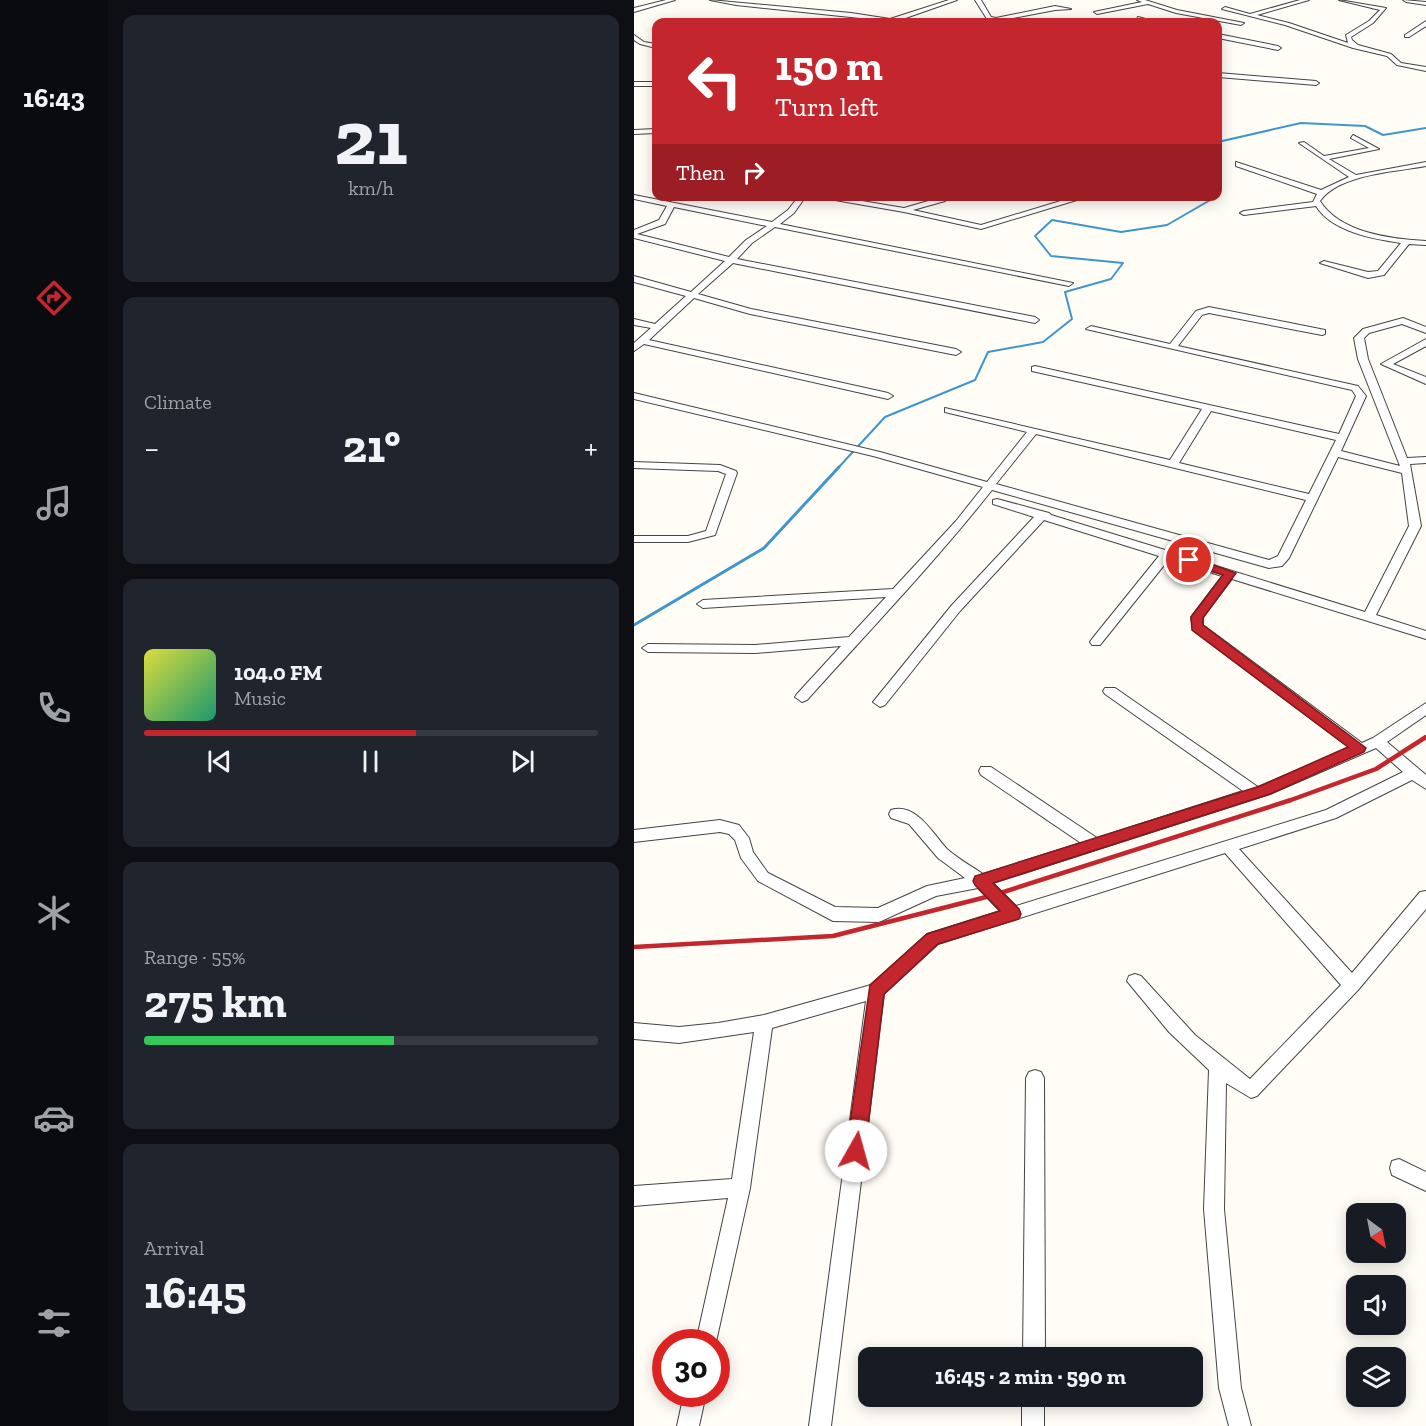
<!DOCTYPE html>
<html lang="en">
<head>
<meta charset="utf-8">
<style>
	body { margin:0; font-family:"Zilla Slab",serif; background:#20242c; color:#f1f3f6; height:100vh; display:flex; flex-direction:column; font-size:22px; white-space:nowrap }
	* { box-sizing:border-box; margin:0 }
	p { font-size:20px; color:#9ea1a6 }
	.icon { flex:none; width:33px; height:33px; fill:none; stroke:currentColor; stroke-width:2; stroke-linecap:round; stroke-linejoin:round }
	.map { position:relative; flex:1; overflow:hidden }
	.drawer { display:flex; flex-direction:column; gap:15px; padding:15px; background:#0d0f14; width:526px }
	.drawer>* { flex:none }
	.banner { position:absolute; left:18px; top:18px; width:570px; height:183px; border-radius:12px; box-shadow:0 3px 15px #0003; background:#c4262e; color:#fff; overflow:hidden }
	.needle { width:39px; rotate:148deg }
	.fabs { position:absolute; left:712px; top:1203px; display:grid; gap:12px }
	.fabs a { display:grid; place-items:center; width:60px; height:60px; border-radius:12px; background:#171b24; box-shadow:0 3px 15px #0003; font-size:30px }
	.speed { position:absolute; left:18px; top:1329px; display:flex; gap:12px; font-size:30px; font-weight:700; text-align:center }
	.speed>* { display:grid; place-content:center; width:78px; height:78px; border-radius:50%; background:#171b24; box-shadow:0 3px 15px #0003; line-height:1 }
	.speed .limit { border:9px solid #d22; background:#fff; color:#111 }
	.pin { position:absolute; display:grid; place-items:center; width:51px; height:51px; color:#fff; margin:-26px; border:3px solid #fff; border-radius:50%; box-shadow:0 2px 6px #0007 }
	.me { position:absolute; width:66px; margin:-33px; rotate:7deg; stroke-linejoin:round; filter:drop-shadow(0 0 4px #0008) }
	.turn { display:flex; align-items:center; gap:21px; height:126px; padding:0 24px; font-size:27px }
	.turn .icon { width:78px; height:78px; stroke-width:2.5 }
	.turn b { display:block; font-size:42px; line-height:51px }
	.then { display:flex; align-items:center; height:57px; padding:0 24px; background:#0003; gap:12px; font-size:22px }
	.big { font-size:45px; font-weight:700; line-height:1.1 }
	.drawer .card { flex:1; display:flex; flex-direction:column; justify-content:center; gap:9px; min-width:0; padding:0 21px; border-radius:12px; background:#20242c }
	.drawer .dial { align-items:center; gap:0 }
	.dial b { font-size:78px; line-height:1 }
	.song { display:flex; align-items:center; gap:18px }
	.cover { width:72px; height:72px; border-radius:9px; background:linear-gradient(135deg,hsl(60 70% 55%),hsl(160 70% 35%)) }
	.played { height:6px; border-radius:3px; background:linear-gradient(90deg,#c4262e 60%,#363941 60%) }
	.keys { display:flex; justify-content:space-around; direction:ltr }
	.heat { display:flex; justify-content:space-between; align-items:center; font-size:33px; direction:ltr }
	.charge { height:9px; border-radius:4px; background:linear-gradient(90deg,#34c759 55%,#363941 0) }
	.trip { position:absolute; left:224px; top:1347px; width:345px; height:60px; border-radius:12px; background:#171b24; box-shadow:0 3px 15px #0003; font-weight:700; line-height:60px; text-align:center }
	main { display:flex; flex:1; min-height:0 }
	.tabs { display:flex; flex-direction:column; width:108px; justify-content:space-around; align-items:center; background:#090b0e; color:#9ea1a6 }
	.tabs .icon { width:42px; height:42px }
	.tabs .current { color:#c4262e }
	.tabs b { font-size:27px; color:#f1f3f6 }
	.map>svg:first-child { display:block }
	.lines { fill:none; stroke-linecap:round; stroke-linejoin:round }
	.stream-far1 { stroke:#3f96cf; stroke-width:2 }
	.stream { stroke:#3f96cf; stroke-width:3 }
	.street-casing { stroke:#444; stroke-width:2 }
	.street { fill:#fff; fill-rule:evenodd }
	.rail { stroke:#c4262e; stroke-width:4.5 }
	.route { fill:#c4262e; stroke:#7f191e; stroke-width:1.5 }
</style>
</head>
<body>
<main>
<nav class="tabs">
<b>16:43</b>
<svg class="icon current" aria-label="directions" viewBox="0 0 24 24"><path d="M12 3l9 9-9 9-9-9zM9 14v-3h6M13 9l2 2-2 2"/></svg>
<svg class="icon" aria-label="music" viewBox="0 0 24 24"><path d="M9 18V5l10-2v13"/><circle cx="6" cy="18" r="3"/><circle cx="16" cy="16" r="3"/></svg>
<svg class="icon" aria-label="phone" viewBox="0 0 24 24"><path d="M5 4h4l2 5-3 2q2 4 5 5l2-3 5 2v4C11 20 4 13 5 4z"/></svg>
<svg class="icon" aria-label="climate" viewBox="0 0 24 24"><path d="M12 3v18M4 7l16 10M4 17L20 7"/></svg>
<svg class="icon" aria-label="car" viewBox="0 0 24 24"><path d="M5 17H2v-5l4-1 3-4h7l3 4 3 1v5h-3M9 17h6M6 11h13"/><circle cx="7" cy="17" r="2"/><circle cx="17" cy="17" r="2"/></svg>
<svg class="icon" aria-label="filters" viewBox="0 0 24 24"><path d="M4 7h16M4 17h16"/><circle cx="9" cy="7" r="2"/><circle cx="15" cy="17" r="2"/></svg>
</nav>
<section class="drawer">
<div class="card dial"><b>21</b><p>km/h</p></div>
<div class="card"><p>Climate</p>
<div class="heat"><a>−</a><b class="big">21°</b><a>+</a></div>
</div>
<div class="card">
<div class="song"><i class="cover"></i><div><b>104.0 FM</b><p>Music</p></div></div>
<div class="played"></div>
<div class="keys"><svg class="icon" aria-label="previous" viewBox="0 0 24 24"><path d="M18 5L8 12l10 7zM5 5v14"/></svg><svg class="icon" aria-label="pause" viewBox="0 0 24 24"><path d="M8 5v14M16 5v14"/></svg><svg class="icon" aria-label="next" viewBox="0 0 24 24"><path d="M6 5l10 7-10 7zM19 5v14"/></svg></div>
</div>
<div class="card"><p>Range · 55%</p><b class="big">275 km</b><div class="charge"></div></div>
<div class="card"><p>Arrival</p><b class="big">16:45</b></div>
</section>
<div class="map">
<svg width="792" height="1426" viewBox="0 0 792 1426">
	<rect width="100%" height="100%" fill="#fffdf5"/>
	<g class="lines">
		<g class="stream-far1">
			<path d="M 584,142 L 667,123 L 731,126 L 749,135 L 792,128"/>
			<path d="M 204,468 L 251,417 L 341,380 L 354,352 L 409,342 L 438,319 L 431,292 L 477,279 L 489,263 L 417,256 L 401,236 L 418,220 L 487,232 L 533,225 L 578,199 L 575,196"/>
		</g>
		<path class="stream" d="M 0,625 L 130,548 L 205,467"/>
		<g class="street-casing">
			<g id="street">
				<path d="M 32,0 L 41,0 L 0,12 L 0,8 Z"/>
				<path d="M 76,0 L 217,13 L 256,19 L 315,0 L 323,0 L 263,21 L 264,22 L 102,5 Z"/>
				<path d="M 341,0 L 347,0 L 357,17 L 362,18 L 421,6 L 437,9 L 421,10 L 369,20 L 366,22 L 353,19 Z"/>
				<path d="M 503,0 L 511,0 L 543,10 L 610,23 L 607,25 L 542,13 L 514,4 L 463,14 L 460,12 L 508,2 Z"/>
				<path d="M 666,0 L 675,0 L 623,15 L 655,23 L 714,43 L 712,35 L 735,21 L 746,10 L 705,0 L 752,8 L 739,23 L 717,37 L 718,40 L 724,45 L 757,54 L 767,63 L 792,67 L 792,71 L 763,65 L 753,56 L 719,48 L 651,25 L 588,9 L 591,7 L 616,14 Z"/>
				<path d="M 769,0 L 792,2 L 792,5 L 772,2 Z"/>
				<path d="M 504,17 L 519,21 L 520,22 L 502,20 Z"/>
				<path d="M 792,21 L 792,26 L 775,37 L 771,37 L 771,35 Z"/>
				<path d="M 584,34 L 644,46 L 647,48 L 644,50 L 584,38 Z"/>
				<path d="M 0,35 L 10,42 L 22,44 L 22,48 L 6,44 L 0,40 Z"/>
				<path d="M 584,73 L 682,81 L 685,83 L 682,85 L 584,77 Z"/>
				<rect x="0" y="82" width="22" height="4"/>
				<path d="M 22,129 L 22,133 L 0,134 L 0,130 Z"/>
				<path d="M 719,135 L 745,149 L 695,159 L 722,175 L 792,162 L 792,166 C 761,172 705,174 686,201 C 706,233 757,239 792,241 L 792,245 L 775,244 L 750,275 L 734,278 L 686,263 L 690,261 L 734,272 L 744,271 L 767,243 C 740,239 698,232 682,206 L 610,215 L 606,213 L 610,211 L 679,202 L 683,194 L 602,166 L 602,162 L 687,190 L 715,177 L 665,143 L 670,142 L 690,156 L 735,148 L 717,138 Z"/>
				<path d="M 0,195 L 138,222 L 154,210 L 165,196 L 172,196 L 160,213 L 146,224 L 439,283 L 435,286 L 141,227 L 118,243 L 103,259 L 401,317 L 405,320 L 401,323 L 99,263 L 64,294 L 117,309 L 322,349 L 327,352 L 322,355 L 116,314 L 60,298 L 15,340 L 254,393 L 259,396 L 254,399 L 10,344 L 0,351 L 0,343 L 17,328 L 0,325 L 0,319 L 21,324 L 52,296 L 0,282 L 0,276 L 57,292 L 91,261 L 0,238 L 0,230 L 25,220 L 33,206 L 0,199 ZM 40,207 L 133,226 L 112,240 L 95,257 L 3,234 L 31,224 Z"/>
				<path d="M 178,196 L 198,196 L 270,208 L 308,197 L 312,199 L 311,201 L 279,210 L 347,225 L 443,196 L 456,196 L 347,229 L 270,212 Z"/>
				<path d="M 575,307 L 691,330 L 691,334 L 688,335 L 575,313 L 568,315 L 544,346 L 724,386 L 732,396 L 707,451 L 766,466 L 724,359 L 720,338 L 729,329 L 769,318 L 792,327 L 792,333 L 768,324 L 735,333 L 730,338 L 734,359 L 773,458 L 792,457 L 792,463 L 776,464 L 787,526 L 742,615 L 792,631 L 792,639 L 598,579 L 569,617 L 569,625 L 728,743 L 739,738 L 792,703 L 792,715 L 753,742 L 792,775 L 792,789 L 778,780 L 702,818 L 605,849 L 718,973 L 786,892 L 792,891 L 792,909 L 724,990 L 623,1096 L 617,1098 L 592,1083 L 590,1209 L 607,1388 L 617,1426 L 595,1426 L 585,1388 L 570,1209 L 575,1070 L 535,1032 L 493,981 L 495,976 L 501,974 L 507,976 L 561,1035 L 616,1079 L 707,985 L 591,853 L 304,944 L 250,994 L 197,1426 L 175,1426 L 232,1001 L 138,1028 L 116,1188 L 82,1342 L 62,1342 L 94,1198 L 0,1206 L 0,1186 L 98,1179 L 120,1032 L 45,1043 L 0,1039 L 0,1023 L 45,1027 L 84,1023 L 130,1015 L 237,985 L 293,934 L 366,911 L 344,888 L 302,896 L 245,922 L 199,921 L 124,881 L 107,858 L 101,840 L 95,834 L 86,832 L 0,842 L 0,830 L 86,820 L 105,825 L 115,838 L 119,852 L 134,873 L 201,907 L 244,908 L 293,886 L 331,878 L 304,858 L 275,824 L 257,818 L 255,814 L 257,810 C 282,802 299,834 313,849 C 323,858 337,866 349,874 L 447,843 L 347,775 L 345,771 L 347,767 L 357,767 L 463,838 L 609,791 L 471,694 L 469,691 L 471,688 L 481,688 L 624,787 L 716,748 L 559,630 L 557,617 L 588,576 L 535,559 L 466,645 L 458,645 L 456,642 L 458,639 L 525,556 L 410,520 L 326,611 L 251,705 L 246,707 L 239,702 L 318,605 L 400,517 L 359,504 L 359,500 L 363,499 L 415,513 L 417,515 L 531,550 L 538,550 L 540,553 L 731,612 L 775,526 L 768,473 L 704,457 L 655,558 L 648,566 L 635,568 L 358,490 C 300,563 235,631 173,700 L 168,702 L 161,697 L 163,694 L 207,646 L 121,653 L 14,652 L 8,648 L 14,644 L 121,645 L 215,637 L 252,597 L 69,608 L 63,604 L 69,600 L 259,589 L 322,521 L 349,487 L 239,456 L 0,399 L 0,393 L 246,452 L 353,482 L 393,432 L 311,412 L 311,408 L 536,460 L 568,409 L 398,371 L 398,367 L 401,366 L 705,434 L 722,396 L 718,390 L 452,329 L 457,326 L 536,344 L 562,311 ZM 577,411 L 702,440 L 675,494 L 545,463 ZM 402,434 L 672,500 L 644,556 L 635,560 L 362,484 ZM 742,748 L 769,772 L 692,810 L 382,906 L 359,883 L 636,794 Z"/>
				<path d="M 792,339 L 792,346 L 759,364 L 792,377 L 792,384 L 747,364 Z"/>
				<path d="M 0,462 L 86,465 L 102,471 L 103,473 L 81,535 L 54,542 L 0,542 L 0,536 L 54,536 L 72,531 L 92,474 L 84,471 L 0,468 Z"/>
				<path d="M 401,1070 L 407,1072 L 410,1078 L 411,1358 L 389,1358 L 392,1078 L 395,1072 Z"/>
				<path d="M 765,1159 L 792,1172 L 792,1191 L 758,1175 L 756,1168 L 758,1161 Z"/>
				<path d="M 50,1394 L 72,1394 L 65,1426 L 43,1426 Z"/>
				<rect x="388" y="1396" width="22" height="30"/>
			</g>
		</g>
		<use href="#street" class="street"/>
		<path class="rail" d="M 0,947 L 199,936 L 360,895 L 657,800 L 742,769 L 792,737"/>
	</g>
	<path class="route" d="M 555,556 L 602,573 L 569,618 L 569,625 L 732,748 L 730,752 L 636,794 L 359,883 L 385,909 L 387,914 L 385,919 L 304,944 L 250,994 L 231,1151 L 228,1157 L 222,1160 L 215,1157 L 212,1151 L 236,985 L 293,934 L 366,911 L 341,885 L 339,881 L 341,876 L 626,786 L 714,747 L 558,630 L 557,617 L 589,575 L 551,563 L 549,560 Z"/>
</svg>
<div class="fabs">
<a><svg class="needle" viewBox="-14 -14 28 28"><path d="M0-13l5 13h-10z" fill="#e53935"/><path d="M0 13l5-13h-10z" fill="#9ea1a6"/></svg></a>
<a><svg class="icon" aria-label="sound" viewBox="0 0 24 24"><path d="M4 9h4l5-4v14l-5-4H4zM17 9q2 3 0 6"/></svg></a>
<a><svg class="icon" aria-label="layers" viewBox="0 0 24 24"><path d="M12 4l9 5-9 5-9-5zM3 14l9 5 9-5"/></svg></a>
</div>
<div class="speed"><div class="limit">30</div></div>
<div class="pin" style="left:555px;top:560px;background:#d93025"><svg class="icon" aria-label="arrive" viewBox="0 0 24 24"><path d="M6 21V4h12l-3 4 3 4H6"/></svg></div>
<svg class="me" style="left:222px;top:1151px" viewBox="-20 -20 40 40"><circle r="19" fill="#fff"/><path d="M0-13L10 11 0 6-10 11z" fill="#c4262e"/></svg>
<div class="trip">16:45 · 2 min · 590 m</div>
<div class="banner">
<div class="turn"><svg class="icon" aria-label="left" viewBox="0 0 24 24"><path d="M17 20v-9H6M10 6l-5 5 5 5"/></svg><div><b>150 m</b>Turn left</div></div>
<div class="then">Then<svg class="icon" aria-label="right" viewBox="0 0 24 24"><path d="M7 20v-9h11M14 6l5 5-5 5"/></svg></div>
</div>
</div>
</main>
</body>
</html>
